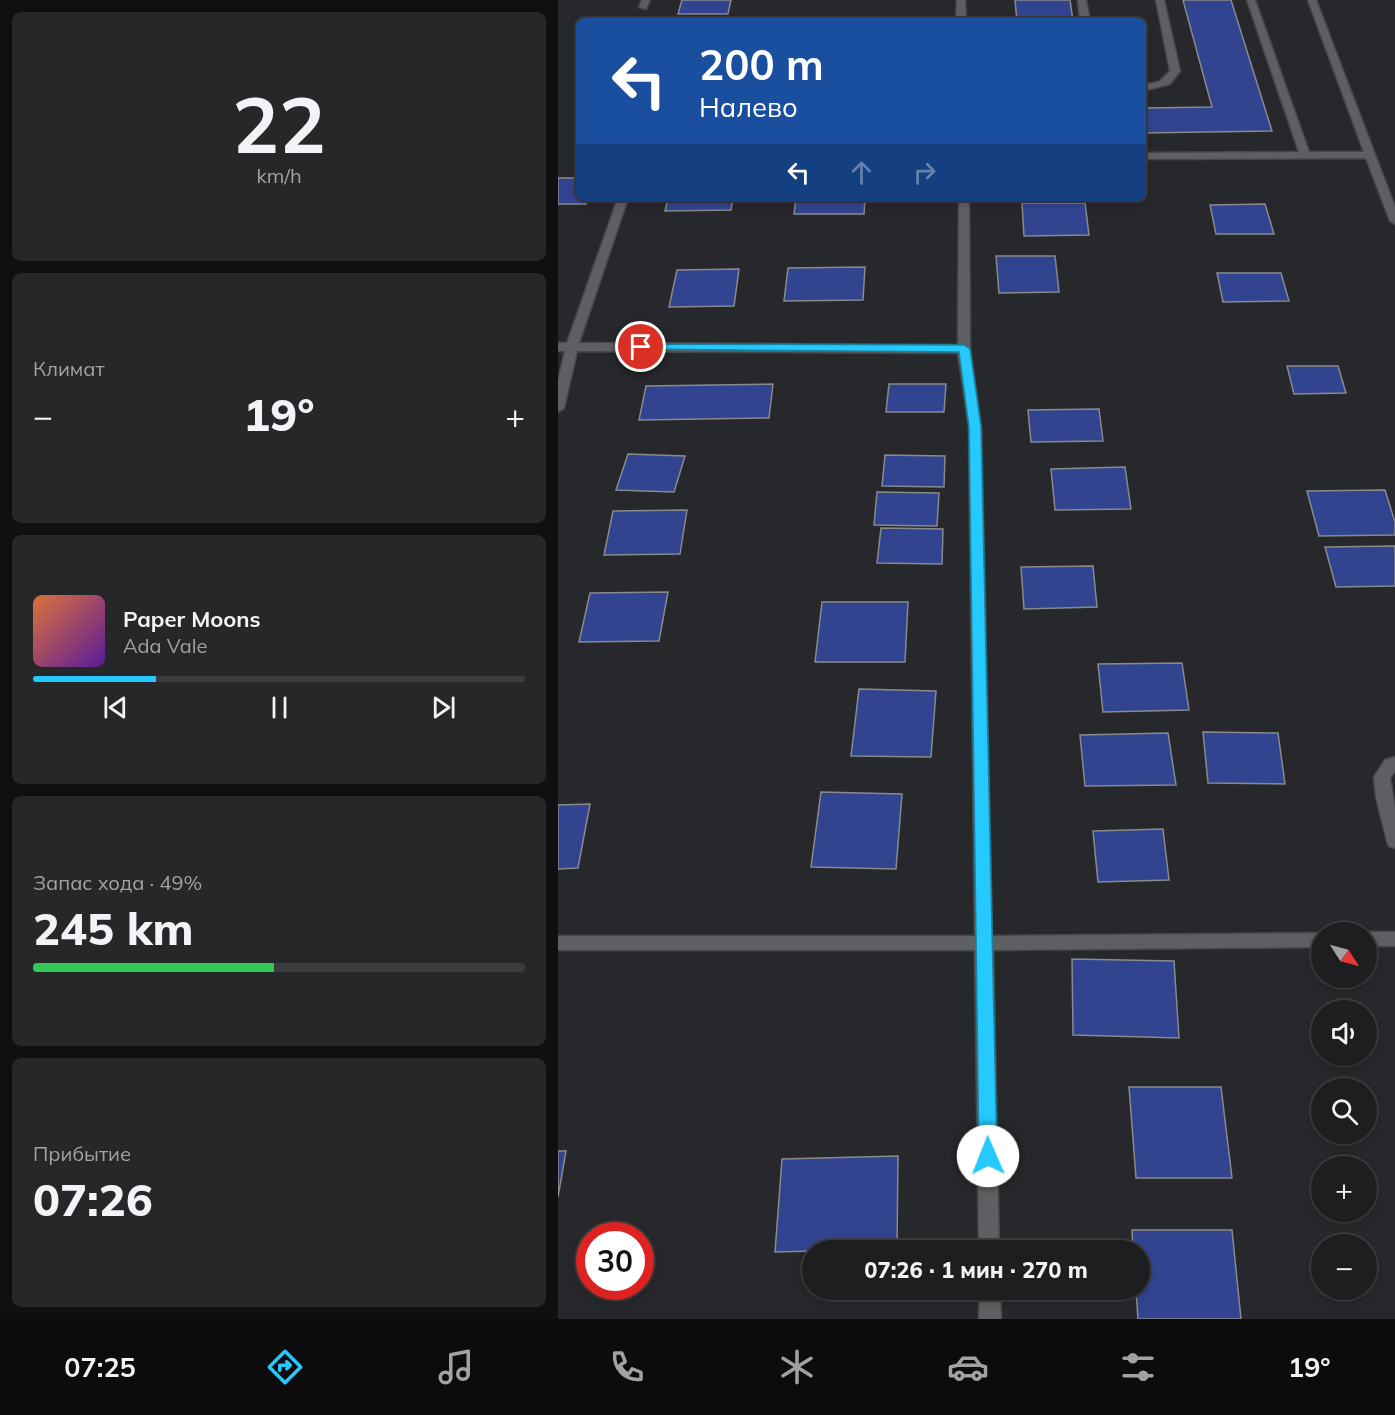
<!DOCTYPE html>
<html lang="ru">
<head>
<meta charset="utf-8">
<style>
	body { margin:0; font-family:Mulish,sans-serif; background:#252729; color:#f1f3f6; height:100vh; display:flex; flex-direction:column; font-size:22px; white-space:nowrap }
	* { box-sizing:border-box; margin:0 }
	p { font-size:20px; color:#a0a2a5 }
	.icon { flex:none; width:33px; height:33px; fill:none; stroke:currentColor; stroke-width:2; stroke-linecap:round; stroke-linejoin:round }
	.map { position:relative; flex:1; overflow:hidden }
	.sheet { display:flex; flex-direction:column; gap:12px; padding:12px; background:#101012; width:558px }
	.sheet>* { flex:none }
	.hud { position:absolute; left:18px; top:18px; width:570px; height:183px; border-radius:9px; box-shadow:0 3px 9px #0003,0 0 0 2px #3b3c3e; background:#1a4fa0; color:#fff; overflow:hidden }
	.needle { width:39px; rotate:126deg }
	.tools { position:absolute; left:753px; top:922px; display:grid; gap:12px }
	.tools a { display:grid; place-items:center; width:66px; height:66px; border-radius:50%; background:#1d1e20; box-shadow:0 3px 9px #0003,0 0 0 2px #3b3c3e; font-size:30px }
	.speed { position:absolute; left:18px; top:1222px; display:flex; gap:12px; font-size:30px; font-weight:700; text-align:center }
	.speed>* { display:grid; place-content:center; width:78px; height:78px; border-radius:50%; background:#1d1e20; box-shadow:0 3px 9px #0003,0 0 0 2px #3b3c3e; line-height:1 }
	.speed .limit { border:9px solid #d22; background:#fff; color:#111 }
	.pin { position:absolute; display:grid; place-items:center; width:51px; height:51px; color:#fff; margin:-26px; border:3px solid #fff; border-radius:50%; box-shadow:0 2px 6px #0007 }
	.me { position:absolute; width:66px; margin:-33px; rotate:359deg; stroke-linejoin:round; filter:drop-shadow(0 0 4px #0008) }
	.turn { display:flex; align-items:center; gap:21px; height:126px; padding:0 24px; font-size:27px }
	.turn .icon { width:78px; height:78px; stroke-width:2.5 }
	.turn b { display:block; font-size:42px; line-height:51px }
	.lanes { display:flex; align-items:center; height:57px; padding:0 24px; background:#0003; justify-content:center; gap:30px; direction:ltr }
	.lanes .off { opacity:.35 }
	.big { font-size:45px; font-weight:800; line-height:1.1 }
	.sheet .widget { flex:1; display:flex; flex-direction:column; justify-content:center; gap:9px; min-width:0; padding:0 21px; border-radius:9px; background:#252729 }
	.sheet .dial { align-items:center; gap:0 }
	.dial b { font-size:78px; line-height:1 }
	.song { display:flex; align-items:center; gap:18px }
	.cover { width:72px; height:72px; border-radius:9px; background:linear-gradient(135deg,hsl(20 70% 55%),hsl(270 70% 35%)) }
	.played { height:6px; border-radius:3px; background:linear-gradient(90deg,#26c9fe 25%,#3b3c3e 25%) }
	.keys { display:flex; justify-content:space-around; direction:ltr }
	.heat { display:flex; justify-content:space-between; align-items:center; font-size:33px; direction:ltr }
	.charge { height:9px; border-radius:4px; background:linear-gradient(90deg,#34c759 49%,#3b3c3e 0) }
	.trip { position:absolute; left:244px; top:1240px; width:348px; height:60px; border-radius:30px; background:#1d1e20; box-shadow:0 3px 9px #0003,0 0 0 2px #3b3c3e; font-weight:800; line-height:60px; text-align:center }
	.tab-bar { display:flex; height:96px; justify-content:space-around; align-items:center; background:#0c0c0d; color:#a0a2a5 }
	.tab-bar .icon { width:42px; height:42px }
	.tab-bar .on { color:#26c9fe }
	.tab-bar b { font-size:27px; color:#f1f3f6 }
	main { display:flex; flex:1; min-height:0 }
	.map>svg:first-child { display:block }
	.building { fill:#32448f; stroke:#898a8d; stroke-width:1.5 }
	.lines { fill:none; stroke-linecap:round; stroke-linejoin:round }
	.minor-casing { stroke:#454647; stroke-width:3 }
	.minor { fill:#5e5f62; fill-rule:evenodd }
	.route { fill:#26c9fe; stroke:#1983a5; stroke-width:1.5 }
</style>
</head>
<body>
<main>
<section class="sheet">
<div class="widget dial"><b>22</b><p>km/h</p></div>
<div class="widget"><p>Климат</p>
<div class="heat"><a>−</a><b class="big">19°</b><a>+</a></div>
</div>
<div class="widget">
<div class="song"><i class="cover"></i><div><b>Paper Moons</b><p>Ada Vale</p></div></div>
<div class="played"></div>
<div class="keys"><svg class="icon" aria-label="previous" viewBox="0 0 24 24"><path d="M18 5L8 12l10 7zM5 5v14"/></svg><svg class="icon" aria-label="pause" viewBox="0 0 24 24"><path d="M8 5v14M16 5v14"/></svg><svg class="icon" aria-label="next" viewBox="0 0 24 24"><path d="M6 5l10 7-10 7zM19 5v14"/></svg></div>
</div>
<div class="widget"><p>Запас хода · 49%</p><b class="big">245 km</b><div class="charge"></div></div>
<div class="widget"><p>Прибытие</p><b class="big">07:26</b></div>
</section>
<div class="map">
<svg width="837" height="1319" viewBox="0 0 837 1319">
	<rect width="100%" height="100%" fill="#27282b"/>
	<g class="building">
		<path d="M 124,0 L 173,0 L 170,14 L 120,14 Z"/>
		<path d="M 457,0 L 512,0 L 515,21 L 459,21 Z"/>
		<path d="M 625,0 L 673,0 L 714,131 L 585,133 L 585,108 L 654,107 Z"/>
		<path d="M 0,178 L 21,178 L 21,198 L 29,198 L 28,204 L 0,204 Z"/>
		<path d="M 110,198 L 175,198 L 173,210 L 107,211 Z"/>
		<path d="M 238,198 L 307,198 L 306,214 L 236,214 Z"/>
		<path d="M 464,203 L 527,203 L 531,235 L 466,236 Z"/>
		<path d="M 707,204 L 716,234 L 658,234 L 652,205 Z"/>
		<path d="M 438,256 L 497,256 L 501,292 L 441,293 Z"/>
		<path d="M 307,267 L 305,300 L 226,301 L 230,268 Z"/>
		<path d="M 181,269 L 176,306 L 111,307 L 119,270 Z"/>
		<path d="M 659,273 L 723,273 L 731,301 L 665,302 Z"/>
		<path d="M 729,366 L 780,366 L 788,393 L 736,394 Z"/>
		<path d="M 215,384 L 211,418 L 81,420 L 88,386 Z"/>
		<path d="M 331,384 L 388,384 L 386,412 L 328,412 Z"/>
		<path d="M 541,409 L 545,441 L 473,442 L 470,410 Z"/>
		<path d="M 70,454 L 127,456 L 116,492 L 58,490 Z"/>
		<path d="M 327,455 L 387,456 L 386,487 L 324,486 Z"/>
		<path d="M 567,467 L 573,509 L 497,510 L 493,469 Z"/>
		<path d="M 827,490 L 837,522 L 837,535 L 761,536 L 749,491 Z"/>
		<path d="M 319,492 L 381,493 L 379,526 L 316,525 Z"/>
		<path d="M 129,510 L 122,554 L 46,555 L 55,511 Z"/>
		<path d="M 323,528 L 385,529 L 384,564 L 319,563 Z"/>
		<path d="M 837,546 L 837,586 L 778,587 L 767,547 Z"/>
		<path d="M 535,566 L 539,607 L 466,609 L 463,567 Z"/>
		<path d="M 110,592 L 101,641 L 21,642 L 32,593 Z"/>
		<path d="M 264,602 L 350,602 L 347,662 L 257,662 Z"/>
		<path d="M 624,663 L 631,710 L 545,712 L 540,664 Z"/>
		<path d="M 301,689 L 378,691 L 373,757 L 293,756 Z"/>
		<path d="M 645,732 L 720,733 L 727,784 L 650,783 Z"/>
		<path d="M 610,733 L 618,785 L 527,786 L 522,735 Z"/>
		<path d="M 263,792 L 344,794 L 338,869 L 253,867 Z"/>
		<path d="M 32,804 L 20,868 L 0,869 L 0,805 Z"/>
		<path d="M 605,829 L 611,880 L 540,882 L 535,831 Z"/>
		<path d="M 514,959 L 616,961 L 621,1038 L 515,1035 Z"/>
		<path d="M 571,1087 L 663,1087 L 674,1178 L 578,1178 Z"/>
		<path d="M 0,1151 L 8,1151 L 0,1197 Z"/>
		<path d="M 340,1156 L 339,1249 L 217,1252 L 224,1159 Z"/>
		<path d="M 574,1230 L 674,1230 L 683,1319 L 580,1319 L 578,1290 L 582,1290 L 582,1251 L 575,1251 Z"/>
	</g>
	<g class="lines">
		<g class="minor-casing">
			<g id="minor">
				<path d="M 84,0 L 92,0 L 88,9 L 81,7 Z"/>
				<path d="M 399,0 L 407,0 L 408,21 L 398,21 Z"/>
				<path d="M 520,0 L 528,0 L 532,21 L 522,21 Z"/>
				<path d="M 598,0 L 606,0 L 622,71 L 612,84 L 585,91 L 585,85 L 601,82 L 612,71 Z"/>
				<path d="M 689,0 L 697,0 L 751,152 L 806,152 L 750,0 L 758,0 L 837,207 L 837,224 L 832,221 L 808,158 L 585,159 L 585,153 L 741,152 Z"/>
				<path d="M 60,198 L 70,198 L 21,343 L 400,345 L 401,198 L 411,198 L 412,349 L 423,427 L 434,936 L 764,933 L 765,933 L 764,947 L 435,950 L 441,1251 L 421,1251 L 417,950 L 0,950 L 0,936 L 417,936 L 411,427 L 400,353 L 19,351 L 6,408 L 0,412 L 0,381 L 7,351 L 0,351 L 0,343 L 9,343 Z"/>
				<path d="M 837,757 L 837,771 L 832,778 L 837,808 L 837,848 L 831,846 L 829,841 L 818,797 L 816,777 L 827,760 Z"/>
				<path d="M 808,932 L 837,932 L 837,946 L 808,946 L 808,933 L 804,933 Z"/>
				<path d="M 422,1290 L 442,1290 L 443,1319 L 421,1319 Z"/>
			</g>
		</g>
		<use href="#minor" class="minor"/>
	</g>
	<path class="route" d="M 83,344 L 406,345 L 412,349 L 423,427 L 439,1156 L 436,1162 L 430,1164 L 424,1162 L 421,1156 L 411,427 L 401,352 L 79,349 L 79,345 Z"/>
</svg>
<div class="tools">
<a><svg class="needle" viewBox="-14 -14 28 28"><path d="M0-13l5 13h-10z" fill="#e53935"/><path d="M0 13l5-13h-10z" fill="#a0a2a5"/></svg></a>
<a><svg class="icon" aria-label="sound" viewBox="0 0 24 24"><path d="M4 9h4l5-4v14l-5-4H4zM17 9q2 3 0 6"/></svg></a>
<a><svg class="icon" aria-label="search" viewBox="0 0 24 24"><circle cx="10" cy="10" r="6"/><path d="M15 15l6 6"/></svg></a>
<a>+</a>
<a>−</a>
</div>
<div class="speed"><div class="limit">30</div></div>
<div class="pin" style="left:83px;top:347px;background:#d93025"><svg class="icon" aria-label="arrive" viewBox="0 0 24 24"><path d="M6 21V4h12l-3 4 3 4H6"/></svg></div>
<svg class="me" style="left:430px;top:1156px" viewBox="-20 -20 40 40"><circle r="19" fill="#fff"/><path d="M0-13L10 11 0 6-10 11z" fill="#26c9fe"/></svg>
<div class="trip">07:26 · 1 мин · 270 m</div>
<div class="hud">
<div class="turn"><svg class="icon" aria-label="left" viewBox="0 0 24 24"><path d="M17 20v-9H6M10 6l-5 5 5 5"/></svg><div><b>200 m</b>Налево</div></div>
<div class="lanes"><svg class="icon" aria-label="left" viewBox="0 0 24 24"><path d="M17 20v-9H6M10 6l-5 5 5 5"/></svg><svg class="icon off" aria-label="ahead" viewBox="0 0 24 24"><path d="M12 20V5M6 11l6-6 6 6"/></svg><svg class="icon off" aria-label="right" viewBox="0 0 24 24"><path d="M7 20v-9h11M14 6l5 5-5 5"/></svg></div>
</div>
</div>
</main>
<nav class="tab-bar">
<b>07:25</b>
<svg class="icon on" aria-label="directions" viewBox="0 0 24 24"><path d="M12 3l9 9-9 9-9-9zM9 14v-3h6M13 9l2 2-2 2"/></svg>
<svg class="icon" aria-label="music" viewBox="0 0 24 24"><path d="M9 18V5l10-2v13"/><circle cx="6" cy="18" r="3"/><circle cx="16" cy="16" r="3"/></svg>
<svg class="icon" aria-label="phone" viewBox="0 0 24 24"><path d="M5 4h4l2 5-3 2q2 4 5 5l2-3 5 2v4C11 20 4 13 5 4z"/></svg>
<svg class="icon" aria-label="climate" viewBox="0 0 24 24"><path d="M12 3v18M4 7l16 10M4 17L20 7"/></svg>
<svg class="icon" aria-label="car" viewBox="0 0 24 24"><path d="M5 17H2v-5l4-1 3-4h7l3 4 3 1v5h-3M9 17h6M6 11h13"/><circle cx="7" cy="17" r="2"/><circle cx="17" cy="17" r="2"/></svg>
<svg class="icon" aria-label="filters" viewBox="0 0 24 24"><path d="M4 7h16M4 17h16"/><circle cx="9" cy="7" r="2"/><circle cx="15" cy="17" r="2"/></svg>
<b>19°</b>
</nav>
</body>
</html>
